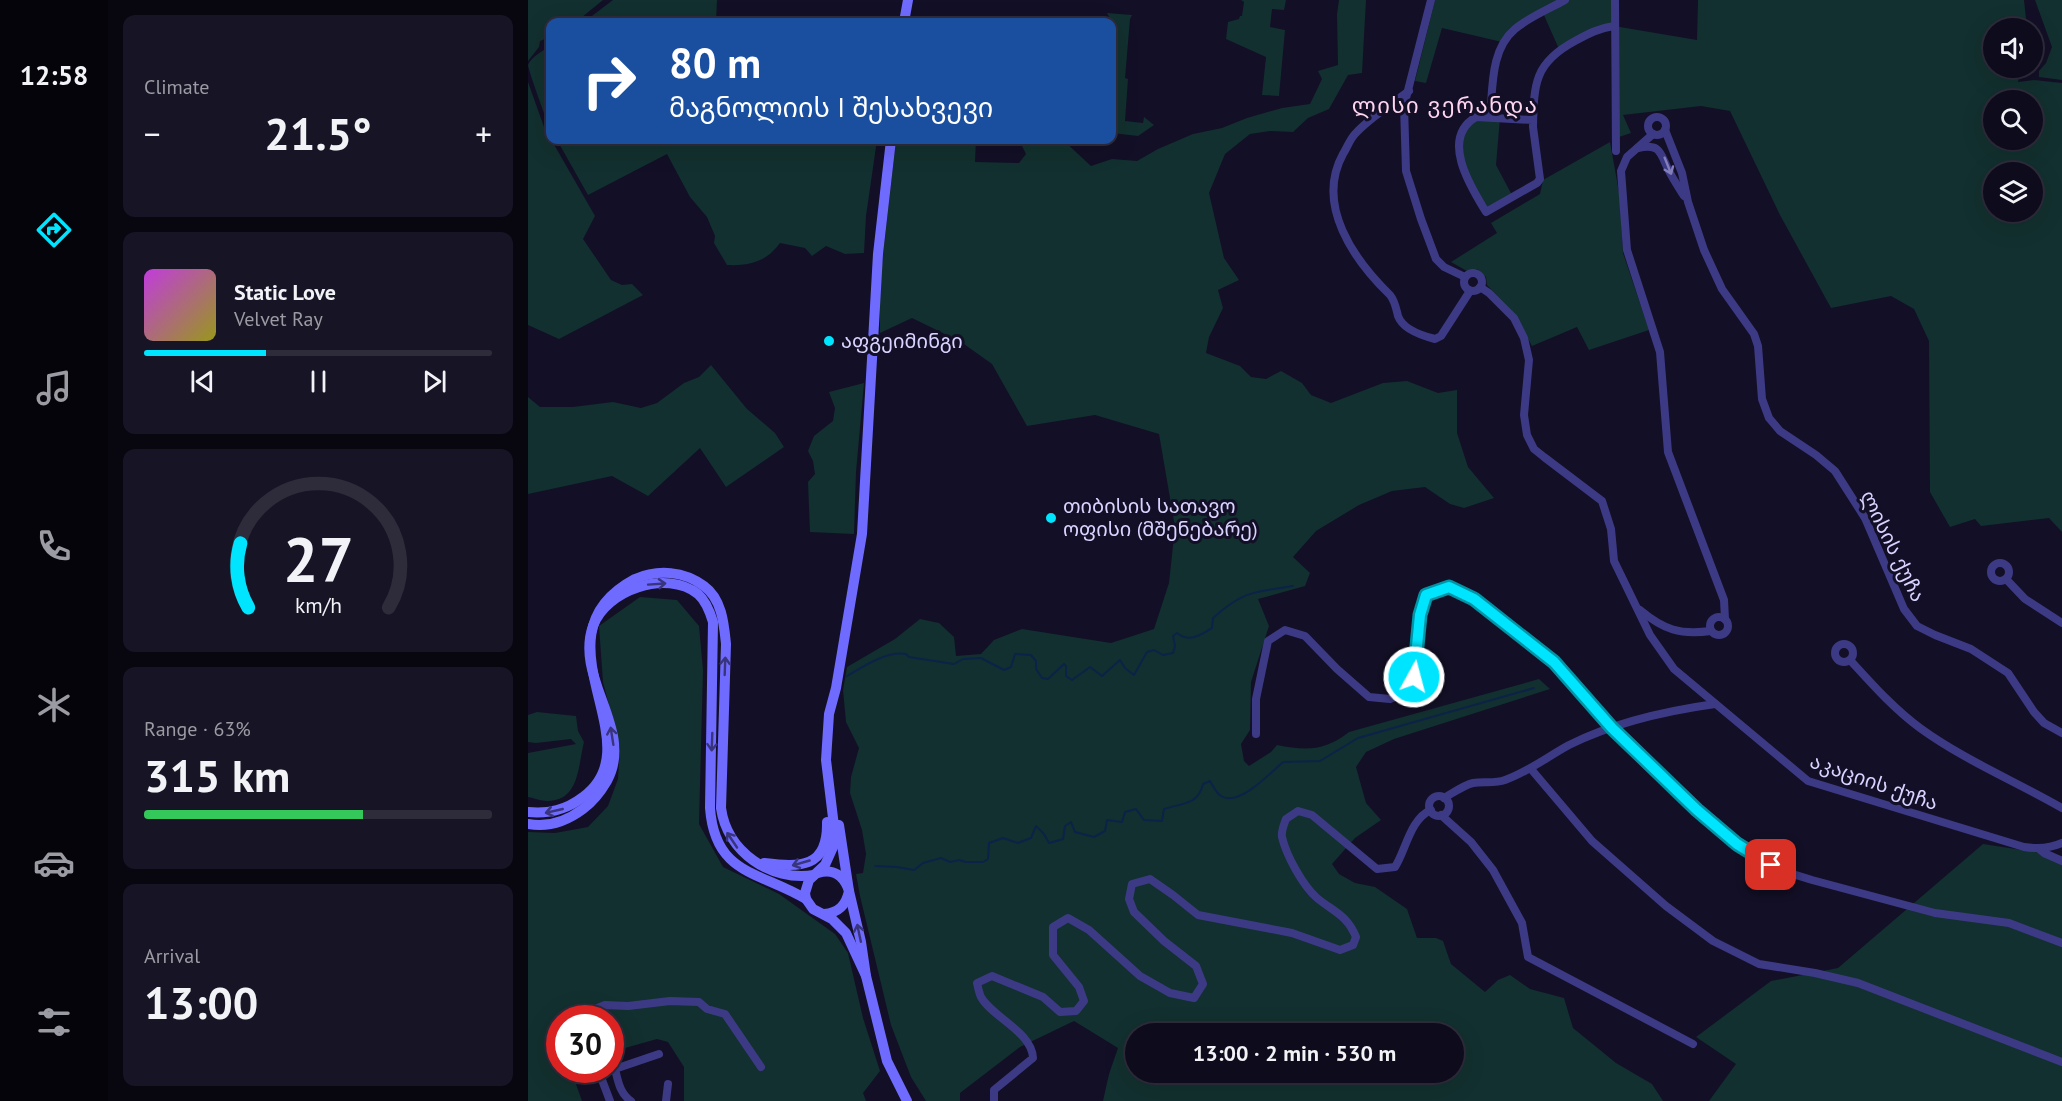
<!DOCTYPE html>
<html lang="en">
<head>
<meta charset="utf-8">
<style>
	body { margin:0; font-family:"PT Sans","Noto Sans Georgian",sans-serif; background:#171425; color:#f1f3f6; height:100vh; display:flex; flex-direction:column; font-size:22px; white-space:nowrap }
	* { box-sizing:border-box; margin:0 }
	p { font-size:20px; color:#9b9ba3 }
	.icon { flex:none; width:33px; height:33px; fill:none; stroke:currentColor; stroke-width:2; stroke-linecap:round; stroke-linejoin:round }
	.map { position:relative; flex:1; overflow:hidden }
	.side { display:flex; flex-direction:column; gap:15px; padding:15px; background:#08060f; width:420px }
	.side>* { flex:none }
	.hud { position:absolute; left:18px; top:18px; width:570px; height:126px; border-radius:12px; box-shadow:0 6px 24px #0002,0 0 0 2px #2e2b3b; background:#1a4fa0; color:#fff; overflow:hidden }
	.buttons { position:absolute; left:1455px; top:18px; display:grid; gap:12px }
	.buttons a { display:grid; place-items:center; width:60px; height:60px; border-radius:50%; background:#0e0b1c; box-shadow:0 6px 24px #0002,0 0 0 2px #2e2b3b; font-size:30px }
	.speed { position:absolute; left:18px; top:1005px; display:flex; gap:12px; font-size:30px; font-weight:700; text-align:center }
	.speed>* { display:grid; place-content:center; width:78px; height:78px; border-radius:50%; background:#0e0b1c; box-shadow:0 6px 24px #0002,0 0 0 2px #2e2b3b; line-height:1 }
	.speed .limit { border:9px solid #d22; background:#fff; color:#111 }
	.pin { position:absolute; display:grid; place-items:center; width:51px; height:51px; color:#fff; margin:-26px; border-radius:12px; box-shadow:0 3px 9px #0006 }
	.me { position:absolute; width:66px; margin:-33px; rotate:7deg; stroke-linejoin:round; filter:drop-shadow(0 0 4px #0008) }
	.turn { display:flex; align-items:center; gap:21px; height:126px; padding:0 24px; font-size:27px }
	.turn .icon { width:78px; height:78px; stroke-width:2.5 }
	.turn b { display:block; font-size:42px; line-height:51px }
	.big { font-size:45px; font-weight:600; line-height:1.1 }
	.side .widget { flex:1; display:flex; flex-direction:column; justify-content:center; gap:9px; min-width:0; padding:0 21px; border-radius:12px; background:#171425 }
	.side .dial { align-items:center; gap:0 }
	.dial svg { height:156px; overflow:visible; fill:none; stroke:#2e2b3b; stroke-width:7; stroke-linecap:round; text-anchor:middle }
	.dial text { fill:#f1f3f6; stroke:none }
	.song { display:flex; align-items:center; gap:18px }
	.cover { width:72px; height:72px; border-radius:9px; background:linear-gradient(135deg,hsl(290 70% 55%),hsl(60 70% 35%)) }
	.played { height:6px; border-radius:3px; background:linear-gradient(90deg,#00e5ff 35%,#2e2b3b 35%) }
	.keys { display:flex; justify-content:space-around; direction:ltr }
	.heat { display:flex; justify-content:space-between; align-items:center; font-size:33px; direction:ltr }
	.charge { height:9px; border-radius:4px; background:linear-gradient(90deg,#34c759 63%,#2e2b3b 0) }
	.trip { position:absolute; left:597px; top:1023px; width:339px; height:60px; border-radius:30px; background:#0e0b1c; box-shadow:0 6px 24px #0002,0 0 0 2px #2e2b3b; font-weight:600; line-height:60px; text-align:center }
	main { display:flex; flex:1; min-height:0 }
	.dock { display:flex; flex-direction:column; width:108px; justify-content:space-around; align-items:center; background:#06040b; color:#9b9ba3 }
	.dock .icon { width:42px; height:42px }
	.dock .on { color:#00e5ff }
	.dock b { font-size:27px; color:#f1f3f6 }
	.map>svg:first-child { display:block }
	.green { fill:#12302f; fill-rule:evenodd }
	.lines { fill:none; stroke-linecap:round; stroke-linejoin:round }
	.stream { stroke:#0c2248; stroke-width:2 }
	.street { stroke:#3d3a85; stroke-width:8 }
	.secondary { stroke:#6f6bff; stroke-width:10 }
	.oneway { stroke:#837fbc }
	.oneway2 { stroke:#38347d }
	.route-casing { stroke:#0095a6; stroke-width:15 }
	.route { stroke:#00e5ff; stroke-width:10 }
	.poi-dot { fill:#00e5ff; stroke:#130f26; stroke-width:2 }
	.labels { text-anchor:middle; stroke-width:6; stroke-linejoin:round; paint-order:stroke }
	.poi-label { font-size:20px; fill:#d9d4ff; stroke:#130f26; text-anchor:start }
	.street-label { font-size:20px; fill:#d9d4ff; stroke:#130f26 }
	.quarter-label { font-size:22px; letter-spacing:1.5px; fill:#ffd6f0; stroke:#130f26 }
</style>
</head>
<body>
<main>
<nav class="dock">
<b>12:58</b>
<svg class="icon on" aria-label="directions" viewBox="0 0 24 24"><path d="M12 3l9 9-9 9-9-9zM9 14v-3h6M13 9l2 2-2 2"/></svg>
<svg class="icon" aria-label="music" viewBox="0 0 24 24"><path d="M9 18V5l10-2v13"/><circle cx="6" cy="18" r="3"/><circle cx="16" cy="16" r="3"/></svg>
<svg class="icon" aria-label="phone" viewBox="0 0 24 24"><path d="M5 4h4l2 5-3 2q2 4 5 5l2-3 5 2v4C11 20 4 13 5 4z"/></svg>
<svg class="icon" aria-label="climate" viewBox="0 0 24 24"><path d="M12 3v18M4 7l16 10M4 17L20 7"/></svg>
<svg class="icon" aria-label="car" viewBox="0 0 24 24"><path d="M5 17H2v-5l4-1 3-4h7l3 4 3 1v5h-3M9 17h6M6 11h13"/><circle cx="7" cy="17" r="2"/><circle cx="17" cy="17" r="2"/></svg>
<svg class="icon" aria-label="filters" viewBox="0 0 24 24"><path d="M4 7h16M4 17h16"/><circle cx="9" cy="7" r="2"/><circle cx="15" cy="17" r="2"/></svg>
</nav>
<section class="side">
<div class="widget"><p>Climate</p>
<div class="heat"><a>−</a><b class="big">21.5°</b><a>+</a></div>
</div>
<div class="widget">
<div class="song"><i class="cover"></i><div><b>Static Love</b><p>Velvet Ray</p></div></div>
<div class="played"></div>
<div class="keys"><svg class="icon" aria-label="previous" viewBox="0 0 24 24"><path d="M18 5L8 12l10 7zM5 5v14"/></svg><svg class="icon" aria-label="pause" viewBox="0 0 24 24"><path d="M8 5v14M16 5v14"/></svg><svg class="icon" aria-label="next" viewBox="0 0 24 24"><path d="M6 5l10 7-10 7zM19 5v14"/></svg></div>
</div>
<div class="widget dial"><svg viewBox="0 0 100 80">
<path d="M14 69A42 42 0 1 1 86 69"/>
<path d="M14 69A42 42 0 0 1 10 36" stroke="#00e5ff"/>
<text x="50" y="56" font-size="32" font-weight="700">27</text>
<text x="50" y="72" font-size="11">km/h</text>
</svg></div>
<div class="widget"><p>Range · 63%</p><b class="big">315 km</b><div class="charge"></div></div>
<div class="widget"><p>Arrival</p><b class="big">13:00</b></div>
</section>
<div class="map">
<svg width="1534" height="1101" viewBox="0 0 1534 1101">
	<rect width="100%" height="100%" fill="#130f26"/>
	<g class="green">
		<path d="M 0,0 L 75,0 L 48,22 L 22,22 L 22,37 L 12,41 L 11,47 L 0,61 Z"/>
		<path d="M 85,0 L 189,0 L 188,22 L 56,22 Z"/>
		<path d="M 713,0 L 758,0 L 756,10 L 744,9 L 742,27 L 757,30 L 751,96 L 734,95 L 738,57 L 698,39 L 700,22 L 711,19 L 712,16 L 714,16 L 716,2 Z"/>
		<path d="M 811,0 L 838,0 L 834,73 L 820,75 L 801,109 L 780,118 L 765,132 L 742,131 L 722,134 L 697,154 L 681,193 L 696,258 L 711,280 L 690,290 L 695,308 L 681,337 L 678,353 L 712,366 L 723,377 L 738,379 L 753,371 L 774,383 L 783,395 L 803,403 L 855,383 L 879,381 L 910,393 L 929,390 L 929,433 L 940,467 L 966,498 L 936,508 L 922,504 L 897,487 L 864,491 L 831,505 L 788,531 L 765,557 L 782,573 L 777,586 L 730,599 L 741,626 L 723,682 L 722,730 L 713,744 L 716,761 L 721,766 L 743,752 L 749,745 C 778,751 797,751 821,732 L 1011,679 L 1022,689 L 866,739 L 838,752 L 828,767 L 838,803 L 853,820 L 827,838 L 804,864 L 811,874 L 827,883 L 847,887 L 879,909 L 889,938 L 908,938 L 915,941 L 923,964 L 957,992 L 970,980 L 982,975 L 1002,989 L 1036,998 L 1045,1028 L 1088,1063 L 1124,1084 L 1135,1101 L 575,1101 L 581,1074 L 590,1048 L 546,1021 L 492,1047 L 432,1093 L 432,1101 L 398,1101 L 383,1077 L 363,1025 L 332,896 L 328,874 L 335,873 L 338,854 L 334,830 L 322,793 L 323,777 L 331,748 L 318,722 L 315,690 L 319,667 L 367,639 L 392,619 L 411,623 L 426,637 L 428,656 L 453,654 L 466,640 L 494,629 L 583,643 L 626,629 L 641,583 L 647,527 L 631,434 L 567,415 L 499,426 L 464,364 L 433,342 L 384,318 L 352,333 L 352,282 L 368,140 L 425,140 L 428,142 L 428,146 L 434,146 L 435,143 L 430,140 L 448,140 L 447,162 L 491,163 L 498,154 L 491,140 L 535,140 L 563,166 L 584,159 L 609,161 L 630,149 L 665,134 L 694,128 L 719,118 L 754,108 L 782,104 L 794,79 L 790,71 L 810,65 L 809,14 ZM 608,1034 L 926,1034 L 926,1072 L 608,1072 Z"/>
		<path d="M 907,0 L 1032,0 L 974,42 L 914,28 L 898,83 L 887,81 Z"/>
		<path d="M 1037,0 L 1087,0 L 1086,26 L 1169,40 L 1170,0 L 1496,0 L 1499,28 L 1466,28 L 1466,68 L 1493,68 L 1490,82 L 1506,80 L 1534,83 L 1534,532 L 1521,518 L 1453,526 L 1447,519 L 1422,527 L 1402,492 L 1401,341 L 1386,309 L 1363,296 L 1303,308 L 1252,215 L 1202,111 L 1173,106 L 1095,115 L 1103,133 L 1091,137 L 1086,26 L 1031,49 L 1015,13 ZM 1466,100 L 1504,100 L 1504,140 L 1466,140 ZM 1466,172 L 1504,172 L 1504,212 L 1466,212 Z"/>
		<path d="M 1507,0 L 1534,0 L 1534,80 L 1511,77 L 1511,71 L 1518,63 L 1524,47 Z"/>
		<path d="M 579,13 L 604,15 L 602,19 L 597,78 L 600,79 L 597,121 L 615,123 L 616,117 L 626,125 L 610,136 L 584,133 L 584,22 Z"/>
		<path d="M 22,46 L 22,70 L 20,68 L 18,70 L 20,75 L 22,73 L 22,129 C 19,122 0,69 0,65 C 3,57 16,50 22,46 Z"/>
		<path d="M 0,82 L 16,127 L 67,216 L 55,239 L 83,280 L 94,285 L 104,284 L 115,295 L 31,339 L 0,325 Z"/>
		<path d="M 972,118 L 968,165 L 985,197 L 958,212 L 932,158 L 935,127 L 940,121 Z"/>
		<path d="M 29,140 L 349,140 L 338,216 L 336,253 L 317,254 L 298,246 L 284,256 L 277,248 L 252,243 C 238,262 222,266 199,265 L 186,243 L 187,236 L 179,217 L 162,197 L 139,154 L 60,195 Z"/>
		<path d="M 1082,142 L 1092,198 L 1095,253 L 1121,330 L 1061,350 L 1049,327 L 1004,346 L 986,313 L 959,285 L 958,277 L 949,269 L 939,271 L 923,262 L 969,233 L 963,223 L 1012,194 L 1015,180 Z"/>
		<path d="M 183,365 L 219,409 L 247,433 L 256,447 L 198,487 L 172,448 L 120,496 L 84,476 L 0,494 L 0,397 L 12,407 L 45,407 L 85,402 L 113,408 L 129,403 L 156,383 L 171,377 Z"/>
		<path d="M 336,383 L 328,472 L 326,534 L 282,532 L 280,482 L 287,474 L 285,461 L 280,451 L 286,436 L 305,421 L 307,408 L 301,392 Z"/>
		<path d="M 112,597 L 149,600 L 171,626 L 175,670 L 171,824 L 195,867 L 251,894 L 307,934 L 320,953 L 335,1018 L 352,1071 L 335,1093 L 338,1101 L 156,1101 L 156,1067 L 140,1042 L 129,1039 L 83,1052 L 82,1018 L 32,1018 L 32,1070 L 43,1070 L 54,1101 L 0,1101 L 0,832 L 27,833 L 60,827 L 80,806 L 90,779 L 92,747 L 75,682 L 71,626 Z"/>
		<path d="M 9,712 L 48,716 L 50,731 L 56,742 C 50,765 52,801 19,801 C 13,801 6,798 0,797 L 0,753 L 48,744 L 43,739 L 8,743 L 0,742 L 0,715 Z"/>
		<path d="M 1455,844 L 1534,856 L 1534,1101 L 1181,1101 L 1208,1064 L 1168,1037 L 1243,981 L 1310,968 Z"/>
	</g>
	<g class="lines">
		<g class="stream">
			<path d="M 319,676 C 336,666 358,651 378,654 L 381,657 L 426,664 L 435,659 L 453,658 L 476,670 L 483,667 L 487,654 L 503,655 L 508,661 L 508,669 L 514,678 L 520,679 L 536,664 L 538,666 L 538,676 L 544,680 L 562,667 L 574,676 L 592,660 L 597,668 L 606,675 L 619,652 L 626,650 L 635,655 L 645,653 L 647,646 L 645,636 L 649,633 C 661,643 673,635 684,628 L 685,618 C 715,591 726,592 765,586"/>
			<path d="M 347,866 L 369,867 L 386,870 L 395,863 L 413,858 L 422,862 L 431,860 L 438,862 L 455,862 L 460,859 L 461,843 L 475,838 L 490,843 L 503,838 L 508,826 L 516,834 L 521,843 L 535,839 L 537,826 L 543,822 L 547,832 L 566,837 L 577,831 L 579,820 L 594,822 L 597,812 L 608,809 L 616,820 L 634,821 L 636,809 C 655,803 670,805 675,784 L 682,781 C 685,786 688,793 693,796 C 711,807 741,774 755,762 L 792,761 L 830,738 L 1006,688"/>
		</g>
		<g class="street">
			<path d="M 903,0 L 876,106 L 878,171 L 893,219 L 908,259 L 916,267 L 937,277"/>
			<path d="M 1087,0 L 1088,151"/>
			<path d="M 881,91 C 864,104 840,119 827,134 C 822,139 819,148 815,154 C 787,205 826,260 862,295 C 867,301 868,308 870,316 C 875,330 895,336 907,339 L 913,336 L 942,291"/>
			<circle cx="1129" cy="126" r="9"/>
			<path d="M 962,117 C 965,88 962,50 987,29 C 1001,17 1021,9 1037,0"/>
			<path d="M 1005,120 L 948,117 C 912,138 942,186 958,212 L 1009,183 L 1012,179 L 1005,127 C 1006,84 1006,63 1047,41 C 1060,34 1071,28 1086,26"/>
			<path d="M 1137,130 L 1154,173 L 1160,202 L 1176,250 L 1194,289 L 1226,334 L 1230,346 L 1234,399 L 1241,418 L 1252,431 L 1288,455 L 1307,471 L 1337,518 L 1376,609 L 1389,626 L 1407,635 L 1443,649 L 1480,673 L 1506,712 L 1516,723 L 1534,733"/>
			<path d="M 1125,134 L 1099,157 L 1093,171 L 1099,250 L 1132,352 L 1140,452 L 1196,600 L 1197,619"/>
			<path d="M 1110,148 C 1133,143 1132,153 1141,171 C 1145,179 1151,188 1156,196"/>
			<circle cx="945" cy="282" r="9"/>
			<path d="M 952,287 L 961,293 L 986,318 L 996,338 L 1001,360 L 996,415 L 999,435 L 1006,449 L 1016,457 L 1074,501 L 1083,529 L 1086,561 L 1122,635 L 1146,669 L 1280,781 L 1496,847 C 1509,849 1521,849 1534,843"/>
			<circle cx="1472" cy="572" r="9"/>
			<path d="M 1478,579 L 1497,599 L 1534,623"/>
			<path d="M 1112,610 C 1136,630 1152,635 1183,631"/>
			<circle cx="1191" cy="626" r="9"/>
			<circle cx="1316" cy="653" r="9"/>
			<path d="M 1322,660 C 1344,684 1366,709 1392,728 C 1436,760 1487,781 1534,808"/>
			<path d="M 728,734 L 728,699 L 740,641 L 757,630 L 777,636 L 809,669 L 841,697 L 862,699 L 884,690 L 892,615 L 899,595 L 921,587 L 946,599 L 1026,662 L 1085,727 L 1169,810 L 1209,844 L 1231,859 L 1255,871 L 1284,880 L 1407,913 L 1481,923 L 1534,943"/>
			<path d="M 1003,769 L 1064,841 L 1138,906 L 1185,941 L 1231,964 L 1287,973 L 1330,983 L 1534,1062"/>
			<circle cx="911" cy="806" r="10"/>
			<path d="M 916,798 C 925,793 936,785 945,783 C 956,781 966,784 977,780 C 1000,772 1019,757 1041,745 C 1087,722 1137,711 1187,704"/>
			<path d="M 913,815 L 943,842 L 965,870 L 994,923 L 1000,957 L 1165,1044"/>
			<path d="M 1511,849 L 1516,853 L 1534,861"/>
			<path d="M 59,1018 L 60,1015 L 67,1009 L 77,1005 L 100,1006 L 142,1001 L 171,1002 L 179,1009 L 197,1014 L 233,1067"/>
			<path d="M 87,1069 C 90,1081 92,1094 103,1101"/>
			<path d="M 71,1072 L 82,1101"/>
			<path d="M 72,1074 L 131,1054"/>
			<path d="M 138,1101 L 140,1084"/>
			<path d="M 466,1101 L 466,1090 L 505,1058 C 504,1032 464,1017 453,997 C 451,993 450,987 449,983 L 464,976 L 515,997 L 532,1012 L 548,1011 L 556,1001 L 551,987 L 525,955 L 525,927 L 540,918 L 561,930 L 612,976 L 642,993 L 666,998 L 675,984 L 668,966 L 636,941 L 606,912 L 601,899 L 604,884 L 622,879 L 645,895 L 670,915 L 764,933 L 812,950 L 825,945 L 828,937 C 819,915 806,912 789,898 C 775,886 758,855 754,837 C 753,832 756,824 758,819 L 770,811 L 784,815 L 849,869 L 867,867 C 878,850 882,819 903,810"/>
		</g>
		<g class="secondary">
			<path d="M 376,22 L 380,0"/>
			<path d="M 0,812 C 21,814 38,810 55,797 C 129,743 0,636 107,579 C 130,569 156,571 176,586 C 194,599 196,624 198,644 L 193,808 C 199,852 243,882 286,875"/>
			<path d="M 0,824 C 21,828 39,821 55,809 C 66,801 72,793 79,781 C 107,729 46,679 65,626 C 78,590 138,569 170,594 C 178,601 182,612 185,622 L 182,808 C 187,875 231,871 278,899"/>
			<path d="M 311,825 L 321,891 L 333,942 L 338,976 L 359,1061 L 379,1101"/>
			<path d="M 236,863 C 272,867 300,869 299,822"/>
			<path d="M 290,873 C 306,868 316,876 321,891 C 318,905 311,913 296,914"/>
			<path d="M 338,976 L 318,933 L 304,919 L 285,909 L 278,899 L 277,893 L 281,880 L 297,865 L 306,845 L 306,826 L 298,760 L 301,714 L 308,688 L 334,534 L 350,254 L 363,140"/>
		</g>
	</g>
	<defs><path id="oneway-shaft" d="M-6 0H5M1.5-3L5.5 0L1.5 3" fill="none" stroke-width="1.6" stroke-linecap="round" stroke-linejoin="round" transform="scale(1.5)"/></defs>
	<use class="oneway" href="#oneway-shaft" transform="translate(1140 166) rotate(68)"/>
	<g class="oneway2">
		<use href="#oneway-shaft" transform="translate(129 584) rotate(-4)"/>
		<use href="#oneway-shaft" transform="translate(197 666) rotate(-88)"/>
		<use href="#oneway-shaft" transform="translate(84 736) rotate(-99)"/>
		<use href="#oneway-shaft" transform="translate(184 742) rotate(92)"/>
		<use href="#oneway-shaft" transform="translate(26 811) rotate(167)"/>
		<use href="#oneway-shaft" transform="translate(204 840) rotate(-124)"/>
		<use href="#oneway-shaft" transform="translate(273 863) rotate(164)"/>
		<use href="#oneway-shaft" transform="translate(331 933) rotate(-102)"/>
	</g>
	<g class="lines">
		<g class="route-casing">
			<path id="route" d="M 886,677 L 892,615 L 898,595 L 921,587 L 946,599 L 1026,662 L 1084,728 L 1169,810 L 1209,844 L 1243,865"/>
		</g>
		<use href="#route" class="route"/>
	</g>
	<g class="poi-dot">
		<circle cx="301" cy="341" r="6"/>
		<circle cx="523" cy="518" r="6"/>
	</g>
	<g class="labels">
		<g class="poi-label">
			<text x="313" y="348">აფგეიმინგი</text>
			<text x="535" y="513">თიბისის სათავო<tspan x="535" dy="23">ოფისი (მშენებარე)</tspan></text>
		</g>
		<g class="street-label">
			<text transform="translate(1365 546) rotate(64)" y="7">ლისის ქუჩა</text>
			<text transform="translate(1346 782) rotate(19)" y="7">აკაციის ქუჩა</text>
		</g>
		<g class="quarter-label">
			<text x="917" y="113">ლისი ვერანდა</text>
		</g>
	</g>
</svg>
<div class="buttons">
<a><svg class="icon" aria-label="sound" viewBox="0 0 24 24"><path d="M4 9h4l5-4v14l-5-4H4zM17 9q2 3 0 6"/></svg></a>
<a><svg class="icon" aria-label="search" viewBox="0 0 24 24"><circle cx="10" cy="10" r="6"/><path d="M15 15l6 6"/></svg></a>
<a><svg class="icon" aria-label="layers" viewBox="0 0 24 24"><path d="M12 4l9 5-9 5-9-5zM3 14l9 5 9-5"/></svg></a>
</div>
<div class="speed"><div class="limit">30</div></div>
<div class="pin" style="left:1243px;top:865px;background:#d93025"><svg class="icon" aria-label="arrive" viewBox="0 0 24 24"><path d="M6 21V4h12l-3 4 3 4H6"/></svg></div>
<svg class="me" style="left:886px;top:677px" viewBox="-20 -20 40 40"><circle r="17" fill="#00e5ff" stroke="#fff" stroke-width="3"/><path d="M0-11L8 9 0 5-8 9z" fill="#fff"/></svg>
<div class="trip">13:00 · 2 min · 530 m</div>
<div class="hud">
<div class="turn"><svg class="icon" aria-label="right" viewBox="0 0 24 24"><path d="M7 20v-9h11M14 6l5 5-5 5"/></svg><div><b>80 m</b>მაგნოლიის I შესახვევი</div></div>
</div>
</div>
</main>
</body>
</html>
